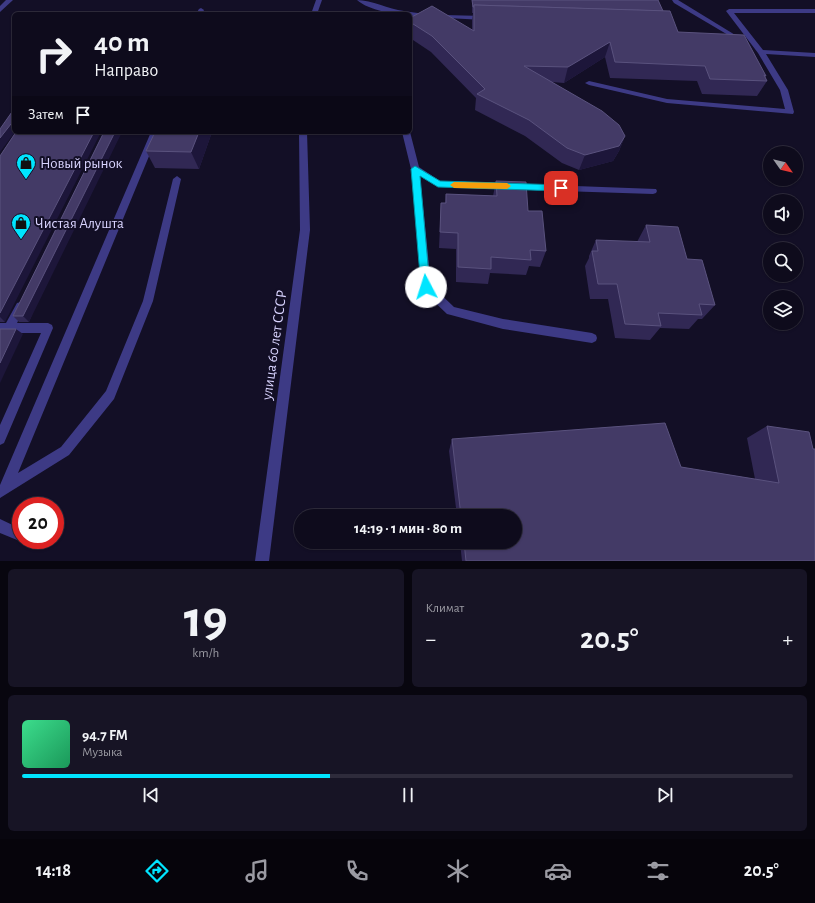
<!DOCTYPE html>
<html lang="ru">
<head>
<meta charset="utf-8">
<style>
	body { margin:0; font-family:"Alegreya Sans",sans-serif; background:#171425; color:#f1f3f6; height:100vh; display:flex; flex-direction:column; font-size:15px; white-space:nowrap }
	* { box-sizing:border-box; margin:0 }
	p { font-size:13px; color:#9b9ba3 }
	.icon { flex:none; width:22px; height:22px; fill:none; stroke:currentColor; stroke-width:2; stroke-linecap:round; stroke-linejoin:round }
	.map { position:relative; height:561px; overflow:hidden }
	.side { display:flex; flex-direction:column; gap:8px; padding:8px; background:#08060f; flex:1 }
	.side>* { flex:none }
	.top-card { position:absolute; left:12px; top:12px; width:400px; height:122px; border-radius:6px; box-shadow:0 1px 3px #0004,0 0 0 1px #2e2b3b; background:#0e0b1c; color:#f1f3f6; overflow:hidden }
	.needle { width:26px; rotate:124deg }
	.buttons { position:absolute; left:763px; top:146px; display:grid; gap:8px }
	.buttons a { display:grid; place-items:center; width:40px; height:40px; border-radius:50%; background:#0e0b1c; box-shadow:0 1px 3px #0004,0 0 0 1px #2e2b3b; font-size:20px }
	.speed { position:absolute; left:12px; top:497px; display:flex; gap:8px; font-size:20px; font-weight:700; text-align:center }
	.speed>* { display:grid; place-content:center; width:52px; height:52px; border-radius:50%; background:#0e0b1c; box-shadow:0 1px 3px #0004,0 0 0 1px #2e2b3b; line-height:1 }
	.speed .limit { border:6px solid #d22; background:#fff; color:#111 }
	.pin { position:absolute; display:grid; place-items:center; width:34px; height:34px; color:#fff; margin:-17px; border-radius:8px; box-shadow:0 2px 6px #0006 }
	.me { position:absolute; width:44px; margin:-22px; rotate:355deg; stroke-linejoin:round; filter:drop-shadow(0 0 3px #0008) }
	.turn { display:flex; align-items:center; gap:14px; height:84px; padding:0 16px; font-size:18px }
	.turn .icon { width:52px; height:52px; stroke-width:2.5 }
	.turn b { display:block; font-size:28px; line-height:34px }
	.then { display:flex; align-items:center; height:38px; padding:0 16px; background:#0003; gap:8px; font-size:15px }
	.big { font-size:30px; font-weight:700; line-height:1.1 }
	.side .card { flex:1; display:flex; flex-direction:column; justify-content:center; gap:6px; min-width:0; padding:0 14px; border-radius:6px; background:#171425 }
	.side .dial { align-items:center; gap:0 }
	.dial b { font-size:52px; line-height:1 }
	.song { display:flex; align-items:center; gap:12px }
	.cover { width:48px; height:48px; border-radius:6px; background:linear-gradient(135deg,hsl(150 70% 55%),hsl(150 70% 35%)) }
	.played { height:4px; border-radius:2px; background:linear-gradient(90deg,#00e5ff 40%,#2e2b3b 40%) }
	.keys { display:flex; justify-content:space-around; direction:ltr }
	.heat { display:flex; justify-content:space-between; align-items:center; font-size:22px; direction:ltr }
	.side .tiles { flex:1; display:grid; gap:8px; grid-template-columns:1fr 1fr }
	.card:last-child { grid-column:span 2 }
	.trip { position:absolute; left:294px; top:509px; width:228px; height:40px; border-radius:20px; background:#0e0b1c; box-shadow:0 1px 3px #0004,0 0 0 1px #2e2b3b; font-weight:700; line-height:40px; text-align:center }
	.menu { display:flex; height:64px; justify-content:space-around; align-items:center; background:#06040b; color:#9b9ba3 }
	.menu .icon { width:28px; height:28px }
	.menu .active { color:#00e5ff }
	.menu b { font-size:18px; color:#f1f3f6 }
	.map>svg:first-child { display:block }
	.lines { fill:none; stroke-linecap:round; stroke-linejoin:round }
	.lane { fill:#3d3a85; fill-rule:evenodd }
	.street { fill:#3d3a85; fill-rule:evenodd }
	.wall { fill:#312854 }
	.shaded-wall { fill:#1d163a }
	.building { fill:#433a66; stroke:#5a527e }
	.route { fill:#00e5ff; stroke:#0095a6 }
	.slow { fill:#f59e0b }
	.labels { text-anchor:middle; stroke-width:4; stroke-linejoin:round; paint-order:stroke }
	.poi-label { font-size:15px; fill:#d9d4ff; stroke:#130f26; text-anchor:start }
	.street-label { font-size:15px; fill:#d9d4ff; stroke:#130f26 }
</style>
</head>
<body>
<div class="map">
<svg width="815" height="561" viewBox="0 0 815 561">
	<rect width="100%" height="100%" fill="#130f26"/>
	<g class="lines">
		<g class="lane">
			<path d="M 357,0 C 372,0 388,9 404,11 C 430,16 457,15 484,16 L 487,18 L 484,20 L 410,16 L 410,14 C 393,14 370,11 357,0 Z"/>
			<path d="M 672,0 L 678,0 L 745,41 L 740,42 L 674,3 Z"/>
			<path d="M 201,8 L 204,10 L 202,14 L 196,14 L 199,9 Z"/>
			<path d="M 729,9 L 815,9 L 815,13 L 734,13 L 763,50 L 815,53 L 815,57 L 766,54 L 788,90 L 794,112 L 793,114 L 667,103 L 589,85 L 585,83 L 589,81 L 667,99 L 785,109 L 780,90 L 758,53 L 726,11 Z"/>
			<path d="M 151,132 L 159,132 L 18,473 L 61,447 L 106,391 L 143,301 L 173,179 L 177,176 L 181,179 L 153,301 L 114,399 L 69,455 L 0,498 L 0,485 Z"/>
			<path d="M 402,132 L 410,132 L 419,167 L 440,181 L 656,189 L 657,191 L 656,193 L 653,194 L 438,187 L 420,176 L 431,285 L 454,307 L 503,319 L 592,333 L 596,335 L 597,338 L 596,341 L 592,343 L 503,329 L 451,315 L 447,314 L 422,290 L 411,169 Z"/>
			<path d="M 21,302 L 25,303 L 26,306 L 17,323 L 48,323 L 52,325 L 53,328 L 4,443 L 0,445 L 0,425 L 41,333 L 0,333 L 0,323 L 6,323 L 17,303 Z"/>
			<path d="M 0,519 L 21,529 L 21,540 L 37,540 L 36,546 L 31,548 L 23,545 L 22,542 L 0,533 Z"/>
		</g>
		<g class="street">
			<path d="M 6,0 L 13,0 L 0,12 L 0,6 Z"/>
			<path d="M 316,0 L 322,0 L 317,14 L 311,14 Z"/>
			<path d="M 299,132 L 307,132 L 310,230 L 269,561 L 255,561 L 300,230 Z"/>
		</g>
	</g>
	<g class="wall">
		<path d="M 472,0 L 658,0 L 663,11 L 678,32 L 766,76 L 765,77 L 767,81 L 757,96 L 702,94 L 697,81 L 610,78 L 605,57 L 564,83 L 552,82 L 625,136 L 619,151 L 613,161 L 579,170 L 562,163 L 525,136 L 475,110 L 476,98 L 431,52 L 410,38 L 410,18 L 472,30 L 472,20 L 473,13 L 472,13 Z"/>
		<path d="M 104,132 L 29,322 L 19,322 L 13,316 Z"/>
		<path d="M 212,132 L 199,169 L 155,168 L 146,151 Z"/>
		<path d="M 0,156 L 5,322 L 0,322 Z"/>
		<path d="M 496,181 L 528,211 L 546,251 L 540,267 L 529,266 L 526,275 L 490,273 L 488,284 L 456,282 L 456,249 L 439,248 L 441,203 L 445,203 L 446,194 L 493,196 Z"/>
		<path d="M 646,225 L 687,259 L 715,305 L 702,319 L 698,319 L 689,329 L 660,328 L 650,340 L 615,338 L 608,299 L 590,299 L 585,266 L 589,258 L 589,256 L 596,240 L 637,242 Z"/>
		<path d="M 767,426 L 813,449 L 815,561 L 462,561 L 460,542 L 515,542 L 515,516 L 457,516 L 449,451 L 452,439 L 681,467 L 755,479 L 747,438 Z"/>
	</g>
	<g class="shaded-wall">
		<path d="M 610,42 L 605,57 L 564,83 L 568,67 Z"/>
		<path d="M 11,124 L 14,128 L 14,132 L 15,132 L 0,152 L 0,138 Z"/>
		<path d="M 94,132 L 101,132 L 5,322 L 0,317 L 0,313 Z"/>
		<path d="M 115,132 L 122,132 L 29,322 L 23,316 Z"/>
		<path d="M 199,132 L 212,132 L 199,169 L 191,152 Z"/>
		<path d="M 625,136 L 619,151 L 613,161 L 579,170 L 585,155 Z"/>
		<path d="M 16,329 L 23,334 L 0,383 L 0,363 Z"/>
	</g>
	<g class="building">
		<path d="M 472,0 L 658,0 L 663,11 L 474,5 L 474,7 L 473,7 Z"/>
		<path d="M 474,5 L 670,11 L 678,32 L 744,35 L 766,76 L 764,75 L 767,81 L 710,79 L 705,66 L 615,62 L 610,42 L 568,67 L 524,66 L 602,111 L 619,125 L 625,136 L 619,146 L 585,155 L 567,148 L 529,120 L 477,94 L 485,89 L 432,36 L 410,22 L 410,18 L 432,6 L 474,31 Z"/>
		<path d="M 14,109 L 14,124 L 11,124 L 0,138 L 0,129 Z"/>
		<path d="M 16,132 L 94,132 L 0,313 L 0,156 Z"/>
		<path d="M 104,132 L 115,132 L 23,316 L 13,316 Z"/>
		<path d="M 155,132 L 199,132 L 191,152 L 146,151 Z"/>
		<path d="M 496,181 L 526,182 L 528,211 L 542,211 L 546,251 L 530,250 L 531,260 L 491,257 L 491,269 L 458,267 L 458,233 L 440,232 L 441,203 L 446,203 L 446,194 L 497,196 Z"/>
		<path d="M 646,225 L 678,227 L 687,259 L 702,260 L 715,305 L 699,304 L 702,315 L 658,313 L 661,326 L 625,324 L 617,284 L 598,284 L 592,251 L 598,251 L 596,240 L 650,242 Z"/>
		<path d="M 0,329 L 16,329 L 0,363 Z"/>
		<path d="M 665,423 L 681,467 L 779,483 L 767,426 L 809,432 L 813,449 L 815,449 L 815,561 L 466,561 L 464,542 L 515,542 L 515,516 L 461,516 L 452,439 Z"/>
	</g>
	<path class="route" d="M 415,166 L 440,181 L 561,185 L 565,188 L 561,191 L 438,187 L 420,176 L 430,287 L 429,290 L 423,290 L 421,287 L 411,169 Z"/>
	<path class="slow" d="M 454,182 L 507,183 L 511,186 L 507,189 L 454,188 L 450,185 Z"/>
	<defs>
		<g id="shop-pin" transform="scale(1)"><path d="M0 17L-7.5 6A9.5 9.5 0 1 1 7.5 6Z" fill="#00e5ff" stroke="#130f26"/><path d="M-5-2.5h2.3a2.7 3.5 0 0 1 5.4 0H5L5.5 6h-11ZM-1.5-2.5h3a1.5 2.3 0 0 0-3 0Z" fill="#111"/></g>
	</defs>
	<g fill-rule="evenodd">
		<use href="#shop-pin" x="26" y="163"/>
		<use href="#shop-pin" x="21" y="223"/>
	</g>
	<g class="labels">
		<g class="poi-label">
			<text x="40" y="168">Новый рынок</text>
			<text x="35" y="228">Чистая Алушта</text>
		</g>
		<g class="street-label">
			<text transform="translate(274 345) rotate(-82)" y="5">улица 60 лет СССР</text>
		</g>
	</g>
</svg>
<div class="buttons">
<a><svg class="needle" viewBox="-14 -14 28 28"><path d="M0-13l5 13h-10z" fill="#e53935"/><path d="M0 13l5-13h-10z" fill="#9b9ba3"/></svg></a>
<a><svg class="icon" aria-label="sound" viewBox="0 0 24 24"><path d="M4 9h4l5-4v14l-5-4H4zM17 9q2 3 0 6"/></svg></a>
<a><svg class="icon" aria-label="search" viewBox="0 0 24 24"><circle cx="10" cy="10" r="6"/><path d="M15 15l6 6"/></svg></a>
<a><svg class="icon" aria-label="layers" viewBox="0 0 24 24"><path d="M12 4l9 5-9 5-9-5zM3 14l9 5 9-5"/></svg></a>
</div>
<div class="speed"><div class="limit">20</div></div>
<div class="pin" style="left:561px;top:188px;background:#d93025"><svg class="icon" aria-label="arrive" viewBox="0 0 24 24"><path d="M6 21V4h12l-3 4 3 4H6"/></svg></div>
<svg class="me" style="left:426px;top:287px" viewBox="-20 -20 40 40"><circle r="19" fill="#fff"/><path d="M0-13L10 11 0 6-10 11z" fill="#00e5ff"/></svg>
<div class="trip">14:19 · 1 мин · 80 m</div>
<div class="top-card">
<div class="turn"><svg class="icon" aria-label="right" viewBox="0 0 24 24"><path d="M7 20v-9h11M14 6l5 5-5 5"/></svg><div><b>40 m</b>Направо</div></div>
<div class="then">Затем<svg class="icon" aria-label="arrive" viewBox="0 0 24 24"><path d="M6 21V4h12l-3 4 3 4H6"/></svg></div>
</div>
</div>
<section class="side">
<div class="tiles">
<div class="card dial"><b>19</b><p>km/h</p></div>
<div class="card"><p>Климат</p>
<div class="heat"><a>−</a><b class="big">20.5°</b><a>+</a></div>
</div>
<div class="card">
<div class="song"><i class="cover"></i><div><b>94.7 FM</b><p>Музыка</p></div></div>
<div class="played"></div>
<div class="keys"><svg class="icon" aria-label="previous" viewBox="0 0 24 24"><path d="M18 5L8 12l10 7zM5 5v14"/></svg><svg class="icon" aria-label="pause" viewBox="0 0 24 24"><path d="M8 5v14M16 5v14"/></svg><svg class="icon" aria-label="next" viewBox="0 0 24 24"><path d="M6 5l10 7-10 7zM19 5v14"/></svg></div>
</div>
</div>
</section>
<nav class="menu">
<b>14:18</b>
<svg class="icon active" aria-label="directions" viewBox="0 0 24 24"><path d="M12 3l9 9-9 9-9-9zM9 14v-3h6M13 9l2 2-2 2"/></svg>
<svg class="icon" aria-label="music" viewBox="0 0 24 24"><path d="M9 18V5l10-2v13"/><circle cx="6" cy="18" r="3"/><circle cx="16" cy="16" r="3"/></svg>
<svg class="icon" aria-label="phone" viewBox="0 0 24 24"><path d="M5 4h4l2 5-3 2q2 4 5 5l2-3 5 2v4C11 20 4 13 5 4z"/></svg>
<svg class="icon" aria-label="climate" viewBox="0 0 24 24"><path d="M12 3v18M4 7l16 10M4 17L20 7"/></svg>
<svg class="icon" aria-label="car" viewBox="0 0 24 24"><path d="M5 17H2v-5l4-1 3-4h7l3 4 3 1v5h-3M9 17h6M6 11h13"/><circle cx="7" cy="17" r="2"/><circle cx="17" cy="17" r="2"/></svg>
<svg class="icon" aria-label="filters" viewBox="0 0 24 24"><path d="M4 7h16M4 17h16"/><circle cx="9" cy="7" r="2"/><circle cx="15" cy="17" r="2"/></svg>
<b>20.5°</b>
</nav>
</body>
</html>
